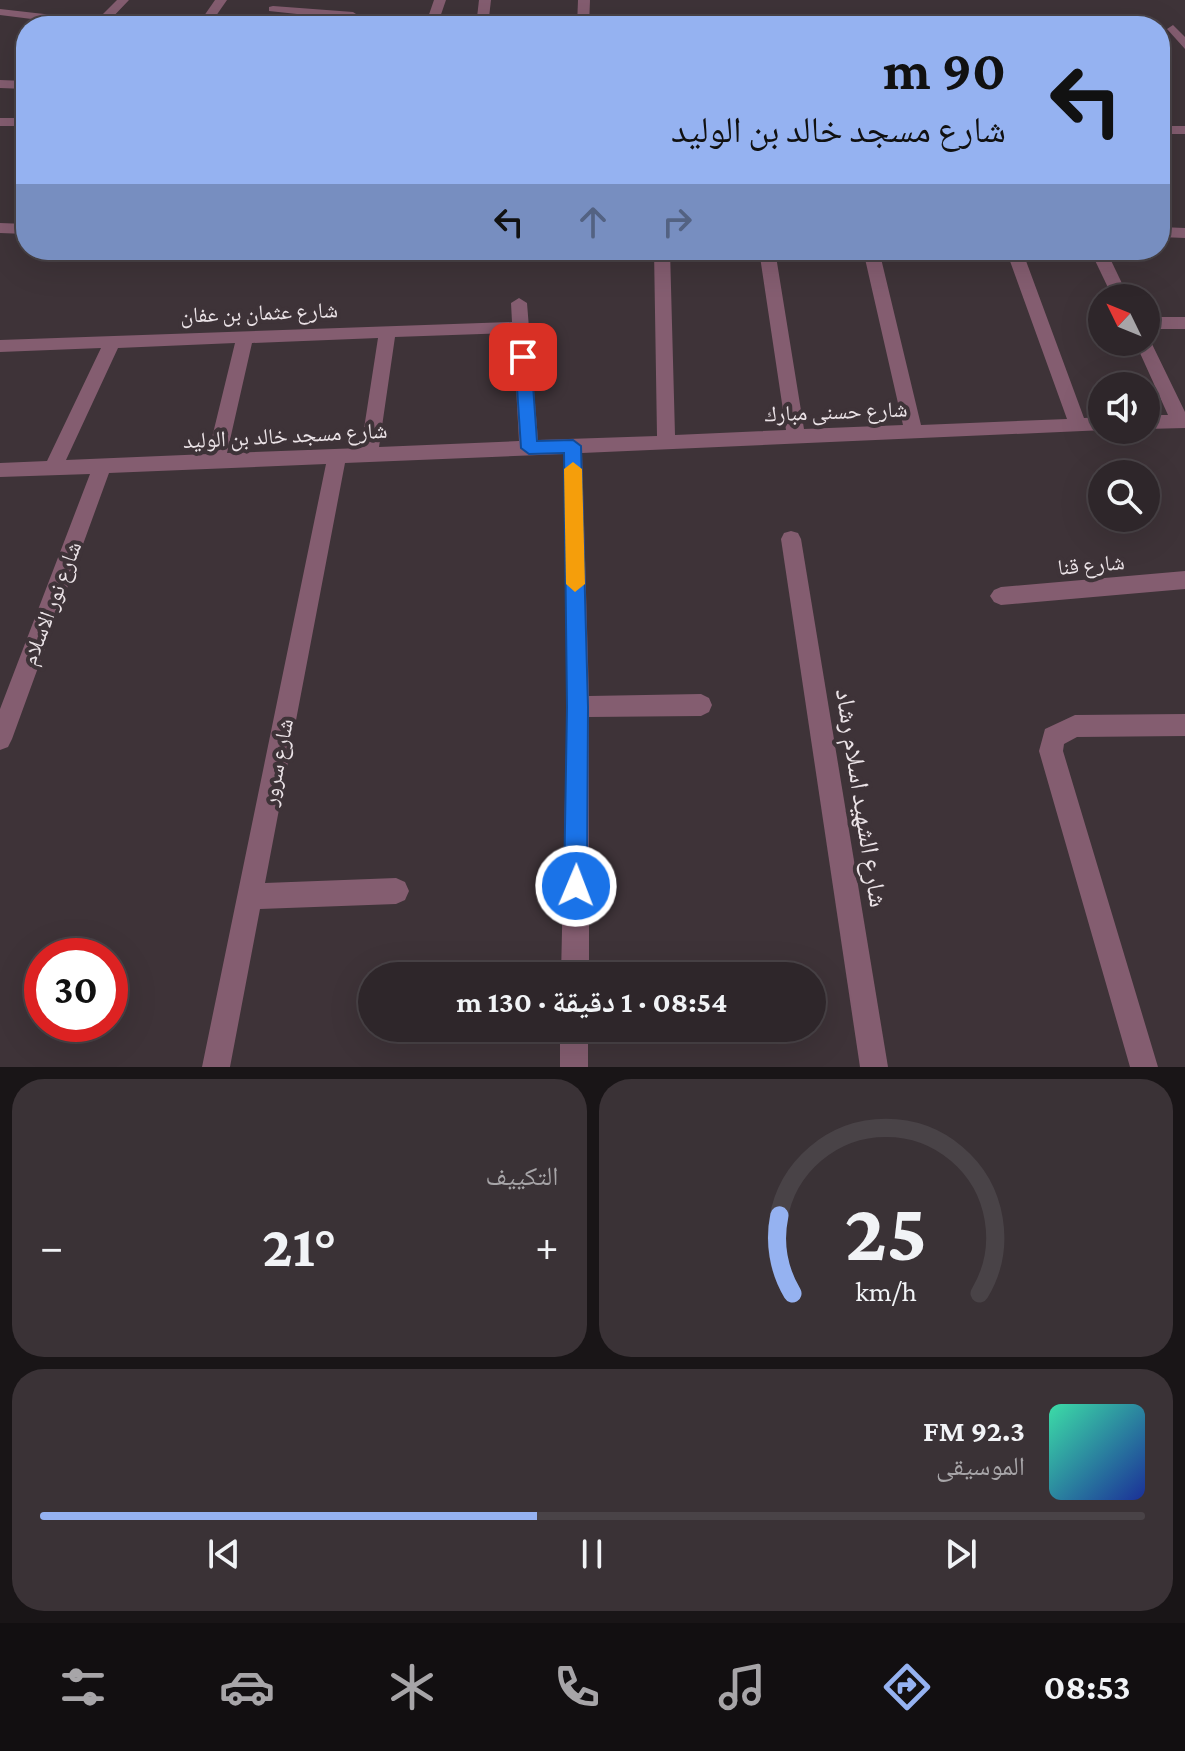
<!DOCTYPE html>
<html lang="ar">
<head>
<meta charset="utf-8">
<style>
	body { margin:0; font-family:"Crimson Pro","Noto Naskh Arabic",serif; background:#3a3236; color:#f1f3f6; direction:rtl; height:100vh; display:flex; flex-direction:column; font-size:30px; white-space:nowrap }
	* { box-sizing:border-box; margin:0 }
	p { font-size:26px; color:#a7a5a8 }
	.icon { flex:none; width:44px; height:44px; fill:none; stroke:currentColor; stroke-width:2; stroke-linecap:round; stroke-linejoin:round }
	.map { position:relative; height:1067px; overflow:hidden; direction:ltr }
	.side { display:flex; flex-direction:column; gap:12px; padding:12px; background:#191517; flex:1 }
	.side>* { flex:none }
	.top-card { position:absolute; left:16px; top:16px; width:1154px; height:244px; border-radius:32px; box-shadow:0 8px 32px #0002,0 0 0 2px #494347; direction:rtl; background:#95b2f1; color:#111; overflow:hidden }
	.needle { width:52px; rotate:313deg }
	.buttons { position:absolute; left:1088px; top:284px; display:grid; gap:16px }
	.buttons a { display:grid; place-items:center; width:72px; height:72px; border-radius:50%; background:#2e262a; box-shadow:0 8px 32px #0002,0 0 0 2px #494347; font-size:40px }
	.speed { position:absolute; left:24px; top:938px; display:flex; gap:16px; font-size:40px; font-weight:700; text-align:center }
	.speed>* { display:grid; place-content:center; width:104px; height:104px; border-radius:50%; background:#2e262a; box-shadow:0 8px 32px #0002,0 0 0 2px #494347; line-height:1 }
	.speed .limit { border:12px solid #d22; background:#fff; color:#111 }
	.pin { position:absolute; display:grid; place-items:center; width:68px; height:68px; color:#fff; margin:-34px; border-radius:16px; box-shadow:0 4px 12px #0006 }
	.me { position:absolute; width:88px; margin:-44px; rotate:1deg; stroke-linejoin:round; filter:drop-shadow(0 0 6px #0008) }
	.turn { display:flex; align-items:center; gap:28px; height:168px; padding:0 32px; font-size:36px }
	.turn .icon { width:104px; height:104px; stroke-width:2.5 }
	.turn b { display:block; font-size:56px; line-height:68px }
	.lanes { display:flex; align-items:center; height:76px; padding:0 32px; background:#0003; justify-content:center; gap:40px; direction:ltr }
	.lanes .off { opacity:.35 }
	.big { font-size:60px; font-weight:700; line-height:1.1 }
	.side .widget { flex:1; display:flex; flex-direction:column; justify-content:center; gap:12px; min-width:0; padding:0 28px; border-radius:32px; background:#3a3236 }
	.side .dial { align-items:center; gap:0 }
	.dial svg { height:208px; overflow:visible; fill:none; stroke:#494347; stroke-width:7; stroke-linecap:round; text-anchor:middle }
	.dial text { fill:#f1f3f6; stroke:none }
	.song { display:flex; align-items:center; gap:24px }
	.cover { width:96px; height:96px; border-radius:12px; background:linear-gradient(135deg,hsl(160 70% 55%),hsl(230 70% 35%)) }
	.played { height:8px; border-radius:4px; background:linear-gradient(90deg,#95b2f1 45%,#494347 45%) }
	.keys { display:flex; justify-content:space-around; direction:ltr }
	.heat { display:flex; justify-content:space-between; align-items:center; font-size:44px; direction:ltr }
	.side .tiles { flex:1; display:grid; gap:12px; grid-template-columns:1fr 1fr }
	.widget:last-child { grid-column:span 2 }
	.trip { position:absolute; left:358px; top:962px; width:468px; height:80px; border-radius:40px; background:#2e262a; box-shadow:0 8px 32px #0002,0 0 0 2px #494347; font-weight:700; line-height:80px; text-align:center; direction:rtl }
	.tabs { display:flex; height:128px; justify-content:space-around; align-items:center; background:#120f11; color:#a7a5a8 }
	.tabs .icon { width:56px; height:56px }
	.tabs .active { color:#95b2f1 }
	.tabs b { font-size:36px; color:#f1f3f6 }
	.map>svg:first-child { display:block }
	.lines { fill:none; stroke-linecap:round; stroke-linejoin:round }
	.minor { fill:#845d70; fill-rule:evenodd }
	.route { fill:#1a73e8; stroke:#114b97; stroke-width:2 }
	.slow { fill:#f59e0b }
	.labels { text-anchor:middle; stroke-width:8; stroke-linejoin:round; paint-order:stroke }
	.street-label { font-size:22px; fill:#ebe3e7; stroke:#3e3338 }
	.near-street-label { font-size:26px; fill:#ebe3e7; stroke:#3e3338 }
</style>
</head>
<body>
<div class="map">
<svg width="1185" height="1067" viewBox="0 0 1185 1067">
	<rect width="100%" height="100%" fill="#3e3338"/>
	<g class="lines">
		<g class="minor">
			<path d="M 117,0 L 129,0 L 109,21 L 123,26 L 87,26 L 0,15 L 0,9 L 97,20 Z"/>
			<path d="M 215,0 L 227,0 L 209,26 L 197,26 Z"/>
			<path d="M 434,0 L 446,0 L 437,26 L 425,26 Z"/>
			<path d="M 479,0 L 491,0 L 488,26 L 476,26 Z"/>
			<path d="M 578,0 L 590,0 L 589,26 L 577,26 Z"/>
			<path d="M 273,6 L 353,12 L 359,16 L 353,20 L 269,11 L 269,7 Z"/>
			<path d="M 1072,17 L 1076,19 L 1081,26 L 1069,26 L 1066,21 Z"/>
			<path d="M 1173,25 L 1185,37 L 1185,49 L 1167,29 Z"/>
			<path d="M 0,80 L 26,81 L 26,89 L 0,88 Z"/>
			<rect x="0" y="118" width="26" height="8"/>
			<rect x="1160" y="126" width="25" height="8"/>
			<path d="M 0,223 L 26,224 L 26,234 L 0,233 Z"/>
			<path d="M 1160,227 L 1185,228 L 1185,238 L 1160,237 Z"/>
			<path d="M 654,250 L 670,250 L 675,435 L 786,430 L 759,250 L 775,250 L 804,429 L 903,425 L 863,250 L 879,250 L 921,425 L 1067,419 L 1006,250 L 1022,250 L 1084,418 L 1102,417 L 1102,430 L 1105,430 L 582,453 L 589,696 L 701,694 L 709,698 L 712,705 L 709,712 L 701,716 L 589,717 L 589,976 L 561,976 L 567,707 L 564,454 L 345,463 L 265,883 L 396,878 L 405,882 L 409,891 L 405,900 L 396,904 L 260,909 L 230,1067 L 202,1067 L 326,464 L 109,473 L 12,739 L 8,747 L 0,750 L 0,709 L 90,474 L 0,477 L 0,463 L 47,461 L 101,348 L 0,352 L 0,340 L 512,322 L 511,303 L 519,298 L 527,303 L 538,440 L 657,436 ZM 513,333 L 519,441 L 379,447 L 395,337 ZM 378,338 L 361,448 L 227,453 L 252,343 ZM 235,343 L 208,454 L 66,460 L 118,348 Z"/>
			<path d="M 1090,250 L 1106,250 L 1129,298 L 1113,298 Z"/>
			<rect x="1146" y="317" width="39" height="12"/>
			<path d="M 1146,337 L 1151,342 L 1185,412 L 1185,428 L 1146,429 L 1146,415 L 1168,415 L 1135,342 L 1146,342 Z"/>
			<path d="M 791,531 L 798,533 L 801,539 L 888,1067 L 860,1067 L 781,539 L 784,533 Z"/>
			<path d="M 1185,571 L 1185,589 L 1001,605 L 994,602 L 990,596 L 994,590 L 1001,587 Z"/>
			<path d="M 1185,714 L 1185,736 L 1077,737 L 1064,744 L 1063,751 L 1158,1067 L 1130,1067 L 1039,751 L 1045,729 L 1075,715 Z"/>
			<rect x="560" y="1028" width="28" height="39"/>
		</g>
	</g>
	<path class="route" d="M 523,352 L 531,357 L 537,441 L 573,440 L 581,446 L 588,707 L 587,886 L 584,895 L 576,898 L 568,895 L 564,886 L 567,707 L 564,453 L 529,454 L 521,448 L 515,357 Z"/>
	<path class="slow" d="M 573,462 L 582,469 L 585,584 L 575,592 L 566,584 L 564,469 Z"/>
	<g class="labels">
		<g class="street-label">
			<text transform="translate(259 312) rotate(-2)" y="8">شارع عثمان بن عفان</text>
			<text transform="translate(836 411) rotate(-2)" y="8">شارع حسنى مبارك</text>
			<text transform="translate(285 435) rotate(-3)" y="8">شارع مسجد خالد بن الوليد</text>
			<text transform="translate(1091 564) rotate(-5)" y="8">شارع قنا</text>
			<text transform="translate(51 603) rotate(-69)" y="8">شارع نور الاسلام</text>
			<text transform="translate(277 762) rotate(-79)" y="8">شارع سرور</text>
		</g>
		<g class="near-street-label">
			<text transform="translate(862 798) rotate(81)" y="9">شارع الشهيد اسلام رشاد</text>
		</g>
	</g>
</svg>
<div class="buttons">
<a><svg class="needle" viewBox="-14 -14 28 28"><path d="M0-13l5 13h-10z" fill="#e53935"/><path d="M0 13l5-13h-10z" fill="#a7a5a8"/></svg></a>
<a><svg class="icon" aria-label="sound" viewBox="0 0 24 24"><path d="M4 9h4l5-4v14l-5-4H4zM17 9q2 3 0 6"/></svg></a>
<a><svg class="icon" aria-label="search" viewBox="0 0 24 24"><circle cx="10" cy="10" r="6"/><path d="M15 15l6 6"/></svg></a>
</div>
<div class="speed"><div class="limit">30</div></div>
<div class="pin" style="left:523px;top:357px;background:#d93025"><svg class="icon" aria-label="arrive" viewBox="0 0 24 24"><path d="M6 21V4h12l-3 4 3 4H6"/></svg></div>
<svg class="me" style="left:576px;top:886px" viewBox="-20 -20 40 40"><circle r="17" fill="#1a73e8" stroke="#fff" stroke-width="3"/><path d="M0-11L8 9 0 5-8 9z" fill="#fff"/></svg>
<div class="trip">08:54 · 1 دقيقة · 130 m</div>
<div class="top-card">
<div class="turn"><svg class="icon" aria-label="left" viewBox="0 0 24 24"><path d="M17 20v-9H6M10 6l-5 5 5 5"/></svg><div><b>90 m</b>شارع مسجد خالد بن الوليد</div></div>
<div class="lanes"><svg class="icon" aria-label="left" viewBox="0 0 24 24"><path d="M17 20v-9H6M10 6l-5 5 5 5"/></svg><svg class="icon off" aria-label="ahead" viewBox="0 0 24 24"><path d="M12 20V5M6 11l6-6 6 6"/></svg><svg class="icon off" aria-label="right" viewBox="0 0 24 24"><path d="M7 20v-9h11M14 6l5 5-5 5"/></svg></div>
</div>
</div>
<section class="side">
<div class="tiles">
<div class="widget dial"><svg viewBox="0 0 100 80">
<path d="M14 69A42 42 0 1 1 86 69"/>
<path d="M14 69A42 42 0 0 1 9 39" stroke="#95b2f1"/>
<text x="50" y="56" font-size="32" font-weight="700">25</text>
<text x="50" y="72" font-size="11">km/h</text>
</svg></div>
<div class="widget"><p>التكييف</p>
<div class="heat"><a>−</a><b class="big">21°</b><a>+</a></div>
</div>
<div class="widget">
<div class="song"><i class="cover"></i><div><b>92.3 FM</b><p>الموسيقى</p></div></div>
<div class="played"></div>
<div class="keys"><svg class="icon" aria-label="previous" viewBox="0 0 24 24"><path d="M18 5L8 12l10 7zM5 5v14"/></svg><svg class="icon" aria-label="pause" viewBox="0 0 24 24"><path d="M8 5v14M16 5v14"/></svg><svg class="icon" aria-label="next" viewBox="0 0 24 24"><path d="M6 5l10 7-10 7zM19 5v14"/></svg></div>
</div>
</div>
</section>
<nav class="tabs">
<b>08:53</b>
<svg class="icon active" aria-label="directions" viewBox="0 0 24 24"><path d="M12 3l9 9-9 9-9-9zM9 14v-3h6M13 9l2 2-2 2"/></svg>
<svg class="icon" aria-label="music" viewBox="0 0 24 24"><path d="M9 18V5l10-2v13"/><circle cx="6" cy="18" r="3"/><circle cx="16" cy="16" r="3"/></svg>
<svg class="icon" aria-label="phone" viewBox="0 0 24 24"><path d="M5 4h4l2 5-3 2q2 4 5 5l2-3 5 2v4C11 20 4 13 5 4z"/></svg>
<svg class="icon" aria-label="climate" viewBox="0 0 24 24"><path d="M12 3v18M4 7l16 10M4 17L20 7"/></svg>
<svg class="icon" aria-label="car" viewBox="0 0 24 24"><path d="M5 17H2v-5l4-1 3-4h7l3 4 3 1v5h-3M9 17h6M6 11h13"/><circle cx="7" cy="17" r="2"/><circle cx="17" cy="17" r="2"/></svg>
<svg class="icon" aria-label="filters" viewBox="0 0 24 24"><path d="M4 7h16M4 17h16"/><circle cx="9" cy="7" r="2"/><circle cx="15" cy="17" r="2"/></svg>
</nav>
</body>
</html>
